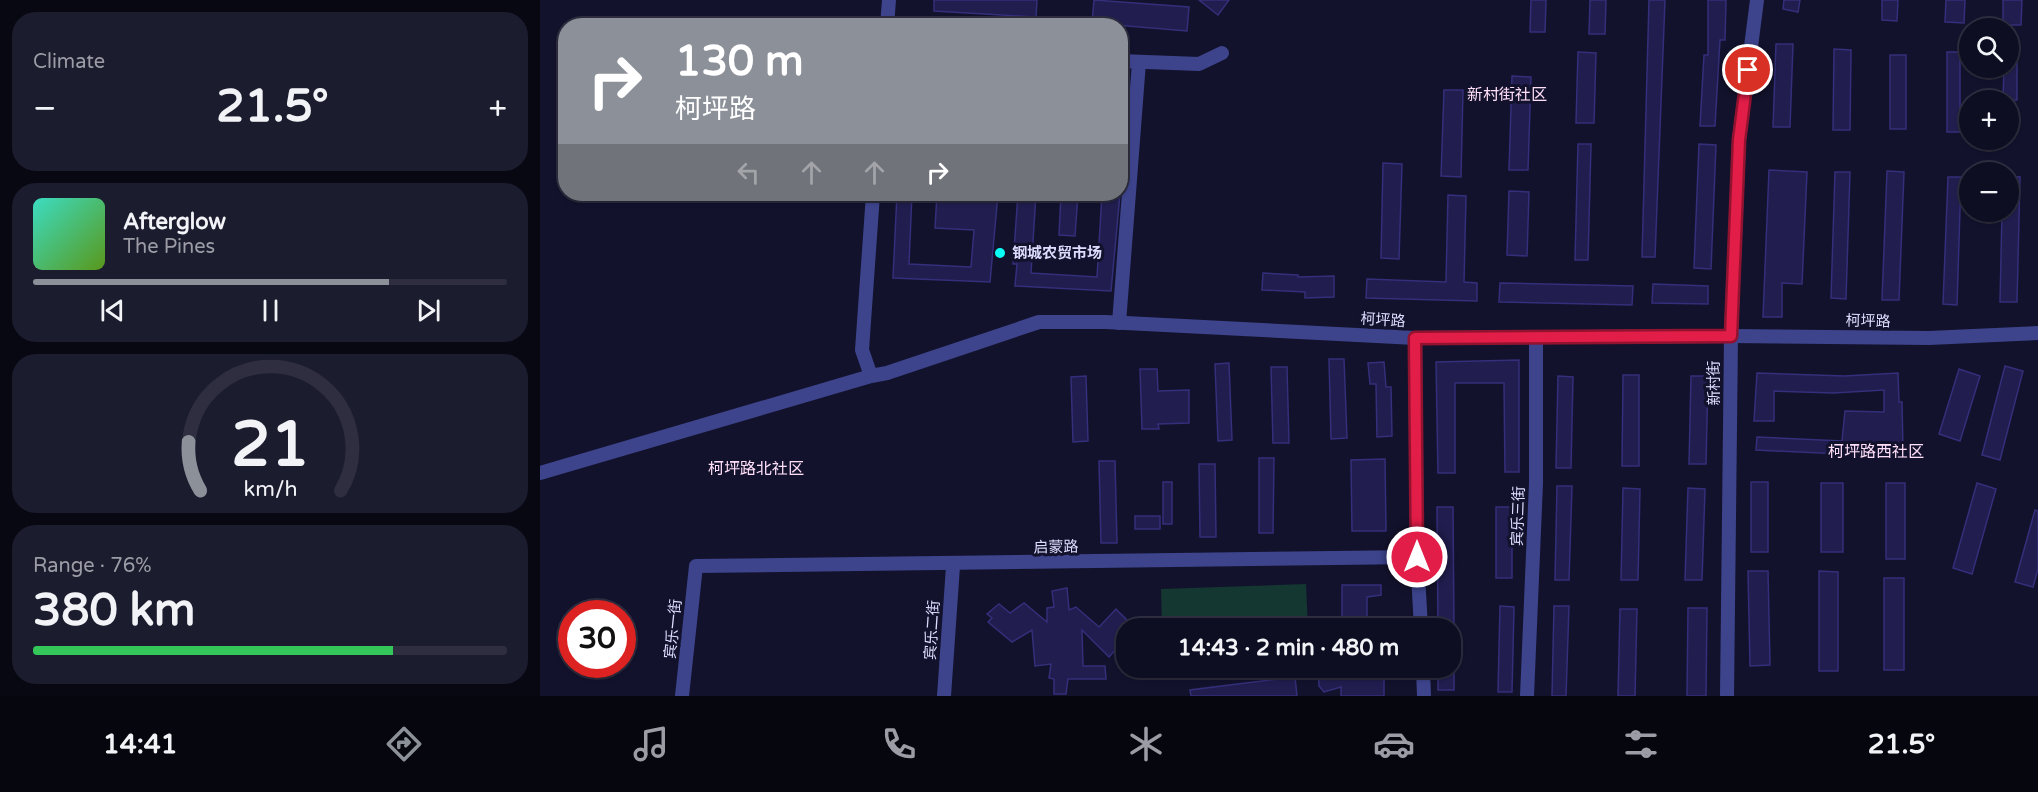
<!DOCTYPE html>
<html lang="en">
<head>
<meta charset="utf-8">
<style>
	body { margin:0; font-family:"Varela Round","Noto Sans SC",sans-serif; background:#1c1c2f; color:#f1f3f6; height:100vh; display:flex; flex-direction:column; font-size:22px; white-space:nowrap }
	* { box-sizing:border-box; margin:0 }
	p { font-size:20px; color:#9b9ca5 }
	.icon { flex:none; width:33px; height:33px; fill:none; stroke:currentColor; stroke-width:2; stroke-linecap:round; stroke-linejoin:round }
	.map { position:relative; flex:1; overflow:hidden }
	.drawer { display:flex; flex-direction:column; gap:12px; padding:12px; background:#080813; width:540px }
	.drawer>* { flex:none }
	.top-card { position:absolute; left:18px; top:18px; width:570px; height:183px; border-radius:24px; box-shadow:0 2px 4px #0004,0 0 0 2px #2e2e40; background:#8c9099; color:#fff; overflow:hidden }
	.tools { position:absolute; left:1419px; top:18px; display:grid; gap:12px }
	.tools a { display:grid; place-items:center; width:60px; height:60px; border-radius:50%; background:#0e0e22; box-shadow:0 2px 4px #0004,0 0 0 2px #2e2e40; font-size:30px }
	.speed { position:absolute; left:18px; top:600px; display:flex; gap:12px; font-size:30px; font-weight:700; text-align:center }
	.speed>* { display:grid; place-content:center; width:78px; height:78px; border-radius:50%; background:#0e0e22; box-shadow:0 2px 4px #0004,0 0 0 2px #2e2e40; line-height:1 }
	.speed .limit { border:9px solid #d22; background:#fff; color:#111 }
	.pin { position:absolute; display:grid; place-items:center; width:51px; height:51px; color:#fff; margin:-26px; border:3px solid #fff; border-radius:50%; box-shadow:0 2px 6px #0007 }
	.me { position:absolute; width:66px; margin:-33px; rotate:0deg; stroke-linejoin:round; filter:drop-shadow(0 0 4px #0008) }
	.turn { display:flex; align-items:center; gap:21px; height:126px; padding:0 18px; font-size:27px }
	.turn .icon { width:78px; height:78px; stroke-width:2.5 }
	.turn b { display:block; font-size:42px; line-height:51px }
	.lanes { display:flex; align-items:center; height:57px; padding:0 18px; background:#0003; justify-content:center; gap:30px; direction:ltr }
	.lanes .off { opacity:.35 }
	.big { font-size:45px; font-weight:700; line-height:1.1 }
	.drawer .tile { flex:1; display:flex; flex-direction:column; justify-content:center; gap:9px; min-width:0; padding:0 21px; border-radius:24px; background:#1c1c2f }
	.drawer .dial { align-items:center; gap:0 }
	.dial svg { height:156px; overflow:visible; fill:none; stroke:#2e2e40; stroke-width:7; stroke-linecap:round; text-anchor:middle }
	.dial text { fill:#f1f3f6; stroke:none }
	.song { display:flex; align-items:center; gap:18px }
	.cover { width:72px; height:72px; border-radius:9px; background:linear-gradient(135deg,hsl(170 70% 55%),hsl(90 70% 35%)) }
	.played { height:6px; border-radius:3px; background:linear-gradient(90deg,#8c9099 75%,#2e2e40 75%) }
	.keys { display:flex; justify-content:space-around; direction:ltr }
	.heat { display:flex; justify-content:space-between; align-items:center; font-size:33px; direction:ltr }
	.charge { height:9px; border-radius:4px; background:linear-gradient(90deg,#34c759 76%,#2e2e40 0) }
	.trip { position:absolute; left:576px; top:618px; width:345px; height:60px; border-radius:24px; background:#0e0e22; box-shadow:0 2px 4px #0004,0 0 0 2px #2e2e40; font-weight:700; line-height:60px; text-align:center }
	.tabs { display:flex; height:96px; justify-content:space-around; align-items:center; background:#06060e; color:#9b9ca5 }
	.tabs .icon { width:42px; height:42px }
	.tabs .current { color:#8c9099 }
	.tabs b { font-size:27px; color:#f1f3f6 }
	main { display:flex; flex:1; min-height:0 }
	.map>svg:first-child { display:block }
	.green { fill:#143731 }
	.building { fill:#211d4e; stroke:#342f7a; stroke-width:1.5 }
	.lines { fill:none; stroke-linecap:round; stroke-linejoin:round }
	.minor { stroke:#3d448c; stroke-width:14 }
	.route-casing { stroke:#92132f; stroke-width:15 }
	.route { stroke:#e11d48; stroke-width:10 }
	.poi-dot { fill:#09fff6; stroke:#13122d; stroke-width:2 }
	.labels { text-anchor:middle; stroke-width:6; stroke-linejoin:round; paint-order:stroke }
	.poi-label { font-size:15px; font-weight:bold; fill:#dddeff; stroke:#13122d; text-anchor:start }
	.street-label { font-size:15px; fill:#dddeff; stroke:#13122d }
	.neighbourhood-label { font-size:16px; fill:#ffdff8; stroke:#13122d }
</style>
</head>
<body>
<main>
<section class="drawer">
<div class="tile"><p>Climate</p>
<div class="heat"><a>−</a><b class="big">21.5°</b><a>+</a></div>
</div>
<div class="tile">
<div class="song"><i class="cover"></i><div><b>Afterglow</b><p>The Pines</p></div></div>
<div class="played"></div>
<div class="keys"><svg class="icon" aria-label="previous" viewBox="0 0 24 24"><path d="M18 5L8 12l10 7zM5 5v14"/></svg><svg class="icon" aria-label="pause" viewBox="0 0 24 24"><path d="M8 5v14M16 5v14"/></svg><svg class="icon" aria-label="next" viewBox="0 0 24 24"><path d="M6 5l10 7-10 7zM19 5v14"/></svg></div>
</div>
<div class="tile dial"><svg viewBox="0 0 100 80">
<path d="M14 69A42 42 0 1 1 86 69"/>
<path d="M14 69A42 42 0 0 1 8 44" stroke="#8c9099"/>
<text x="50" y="56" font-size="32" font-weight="700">21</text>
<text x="50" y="72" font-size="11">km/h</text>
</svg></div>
<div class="tile"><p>Range · 76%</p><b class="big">380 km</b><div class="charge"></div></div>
</section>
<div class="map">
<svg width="1498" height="696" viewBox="0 0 1498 696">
	<rect width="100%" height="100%" fill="#13122d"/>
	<path class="green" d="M 766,584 L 768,628 L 622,628 L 621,589 Z"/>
	<g class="building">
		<path d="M 394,0 L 497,0 L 496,17 L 394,11 Z"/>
		<path d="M 554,0 L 649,7 L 647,31 L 552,23 Z"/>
		<path d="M 659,0 L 689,0 L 678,15 Z"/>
		<path d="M 991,0 L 1006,0 L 1005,32 L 990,32 Z"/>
		<path d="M 1050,0 L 1066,0 L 1065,34 L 1049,34 Z"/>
		<path d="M 1109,0 L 1125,0 L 1115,257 L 1102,257 Z"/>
		<path d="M 1168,0 L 1186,0 L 1185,40 L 1180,40 L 1175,126 L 1160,126 L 1164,55 L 1168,55 Z"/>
		<path d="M 1244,0 L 1260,0 L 1258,12 L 1243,9 Z"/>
		<path d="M 1342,0 L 1358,0 L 1357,21 L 1342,20 Z"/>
		<path d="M 1406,0 L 1425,0 L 1424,23 L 1405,22 Z"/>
		<path d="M 1463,0 L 1482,0 L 1481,25 L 1463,25 Z"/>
		<path d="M 1236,44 L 1253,44 L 1250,127 L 1233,127 Z"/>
		<path d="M 1294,49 L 1311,50 L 1310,130 L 1293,130 Z"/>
		<path d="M 1038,52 L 1056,53 L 1054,123 L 1036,123 Z"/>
		<rect x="1407" y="52" width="13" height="80"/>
		<path d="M 1468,53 L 1477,53 L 1477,100 L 1463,100 L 1464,68 L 1468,68 Z"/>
		<rect x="1350" y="55" width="16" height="74"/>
		<path d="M 972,76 L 991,77 L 988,170 L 969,170 Z"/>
		<path d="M 904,90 L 923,90 L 921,177 L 901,176 Z"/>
		<path d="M 1038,144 L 1051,144 L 1048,260 L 1035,260 Z"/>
		<path d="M 1159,144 L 1176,145 L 1171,269 L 1154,268 Z"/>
		<path d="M 843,163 L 862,164 L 859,259 L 841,258 Z"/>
		<path d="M 1229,170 L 1267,172 L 1262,284 L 1242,283 L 1242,317 L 1223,317 Z"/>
		<path d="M 1347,171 L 1364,172 L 1359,300 L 1342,300 Z"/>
		<path d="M 1295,172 L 1310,172 L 1306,299 L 1291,298 Z"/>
		<path d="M 1468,176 L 1480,177 L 1477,302 L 1460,302 L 1462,212 L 1468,212 Z"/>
		<path d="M 1408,177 L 1421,177 L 1417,305 L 1403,304 Z"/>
		<path d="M 969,191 L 989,192 L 987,256 L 967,255 Z"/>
		<path d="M 357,194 L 372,194 L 369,264 L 431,267 L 434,230 L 395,228 L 397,194 L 458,194 L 450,282 L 353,278 Z"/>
		<path d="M 478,194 L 496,194 L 491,273 L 557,277 L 562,194 L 580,194 L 571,291 L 475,286 L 477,264 L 473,264 Z"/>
		<path d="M 521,194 L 538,194 L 535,236 L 519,235 Z"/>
		<path d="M 908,195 L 926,196 L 924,282 L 937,283 L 937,301 L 826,298 L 827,279 L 906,282 Z"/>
		<path d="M 723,273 L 758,275 L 758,277 L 794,276 L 794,297 L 765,298 L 765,292 L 722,290 Z"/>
		<path d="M 960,283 L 1093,286 L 1092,305 L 959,302 Z"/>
		<path d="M 1113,284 L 1168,286 L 1168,304 L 1112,303 Z"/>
		<path d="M 789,359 L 804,359 L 807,438 L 791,439 Z"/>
		<path d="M 979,360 L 979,472 L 965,472 L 964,383 L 915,383 L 915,473 L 898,473 L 896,362 Z"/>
		<path d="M 844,362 L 846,387 L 851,387 L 852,436 L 837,437 L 836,384 L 830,384 L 828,363 Z"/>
		<path d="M 689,363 L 692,440 L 678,441 L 675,364 Z"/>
		<path d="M 1465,366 L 1483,371 L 1460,460 L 1442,455 Z"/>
		<path d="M 731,367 L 747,367 L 749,443 L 733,443 Z"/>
		<path d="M 600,369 L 617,369 L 618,391 L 649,390 L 649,423 L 618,424 L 619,429 L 602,429 Z"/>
		<path d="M 1419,369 L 1440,376 L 1420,441 L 1399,434 Z"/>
		<path d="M 1217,373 L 1304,376 L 1358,373 L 1359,402 L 1362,402 L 1363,449 L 1343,449 L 1343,456 L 1216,450 L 1217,437 L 1302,441 L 1305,411 L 1344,412 L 1344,390 L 1293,393 L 1234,391 L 1234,421 L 1214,421 Z"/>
		<path d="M 1083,375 L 1099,375 L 1099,466 L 1082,466 Z"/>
		<path d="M 546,376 L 548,441 L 533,442 L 531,377 Z"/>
		<path d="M 1018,376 L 1033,377 L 1031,468 L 1016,468 Z"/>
		<path d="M 1151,376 L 1168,376 L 1166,464 L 1149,464 Z"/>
		<path d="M 719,458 L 734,458 L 733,533 L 719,533 Z"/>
		<path d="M 845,459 L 846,531 L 812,531 L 811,460 Z"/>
		<path d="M 559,461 L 575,461 L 577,543 L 561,543 Z"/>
		<path d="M 659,464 L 675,464 L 676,537 L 660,537 Z"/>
		<rect x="623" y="482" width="9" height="42"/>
		<rect x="1211" y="482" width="17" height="70"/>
		<rect x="1281" y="483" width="22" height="69"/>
		<rect x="1346" y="483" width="19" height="76"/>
		<path d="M 1437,483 L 1456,489 L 1432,574 L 1413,568 Z"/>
		<path d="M 1017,486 L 1032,486 L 1029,580 L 1015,580 Z"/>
		<path d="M 1083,488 L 1100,489 L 1098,580 L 1081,580 Z"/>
		<path d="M 1148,488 L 1165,489 L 1162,580 L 1145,580 Z"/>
		<path d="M 897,507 L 913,507 L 914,628 L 898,628 Z"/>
		<rect x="956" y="507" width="16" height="71"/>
		<path d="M 1495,510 L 1498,511 L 1498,569 L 1493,587 L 1475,582 Z"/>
		<rect x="595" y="516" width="25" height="13"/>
		<path d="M 1208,571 L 1228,571 L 1230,665 L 1210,666 Z"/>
		<path d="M 1279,571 L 1298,572 L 1298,671 L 1279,671 Z"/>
		<rect x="1344" y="578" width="20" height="92"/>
		<path d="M 802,585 L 841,585 L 841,595 L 827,597 L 827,628 L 802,628 Z"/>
		<path d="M 527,588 L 529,610 L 536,607 L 559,627 L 576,609 L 595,628 L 586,628 L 586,638 L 569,657 L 542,630 L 543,666 L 565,666 L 566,679 L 528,679 L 526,694 L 514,694 L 514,679 L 509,678 L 511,664 L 495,666 L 492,630 L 472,642 L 448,622 L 452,618 L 447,614 L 459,604 L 470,613 L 484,603 L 507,622 L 507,608 L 514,607 L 512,591 Z"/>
		<path d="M 960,606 L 974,607 L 972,692 L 958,692 Z"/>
		<path d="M 1014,606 L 1029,606 L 1026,696 L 1012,696 Z"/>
		<path d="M 1148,608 L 1167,608 L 1166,696 L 1147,696 Z"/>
		<path d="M 1080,609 L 1097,609 L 1095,696 L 1078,696 Z"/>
		<path d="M 778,668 L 828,668 L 828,679 L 844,679 L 844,696 L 801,696 L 801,687 L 784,692 L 779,686 Z"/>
		<rect x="898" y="668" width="16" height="22"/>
		<path d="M 755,677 L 757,696 L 651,696 L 650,690 Z"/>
	</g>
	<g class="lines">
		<g class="minor">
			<path d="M 347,26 L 349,0"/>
			<path d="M 580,61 L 659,64 L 682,53"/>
			<path d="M 333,194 L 322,350 L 331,376 L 347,373 L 499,322 L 566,322 L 875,338 L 1191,336 L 1389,338 L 1498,333"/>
			<path d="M 579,323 L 599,62"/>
			<path d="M 875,338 L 877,557 L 881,628"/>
			<path d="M 0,473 L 331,376"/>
			<path d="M 883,668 L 884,696"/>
			<path d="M 142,696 L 156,566 C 397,565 637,560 877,557"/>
			<path d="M 404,696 L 413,566"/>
			<path d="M 987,696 L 996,483 L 996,337"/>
			<path d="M 1187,696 L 1191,336 L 1199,140 L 1217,0"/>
		</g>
	</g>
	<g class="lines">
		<g class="route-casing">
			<path id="route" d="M 877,557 L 875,338 L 1191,336 L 1199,140 L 1208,70"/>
		</g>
		<use href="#route" class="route"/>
	</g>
	<circle class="poi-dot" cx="460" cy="253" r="6"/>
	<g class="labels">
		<g class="poi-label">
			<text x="472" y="258">钢城农贸市场</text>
		</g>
		<g class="street-label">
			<text transform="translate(843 320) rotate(3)" y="5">柯坪路</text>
			<text transform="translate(1328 321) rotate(1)" y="5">柯坪路</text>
			<text transform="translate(1174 383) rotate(-90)" y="5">新村街</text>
			<text transform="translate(978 516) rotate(-88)" y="5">宾乐三街</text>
			<text transform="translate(516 547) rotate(-1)" y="5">启蒙路</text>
			<text transform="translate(133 629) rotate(-84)" y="5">宾乐一街</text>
			<text transform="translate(392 630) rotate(-86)" y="5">宾乐二街</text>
		</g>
		<g class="neighbourhood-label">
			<text x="967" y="100">新村街社区</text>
			<text x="1336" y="457">柯坪路西社区</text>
			<text x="216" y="474">柯坪路北社区</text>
		</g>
	</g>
</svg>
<div class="tools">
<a><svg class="icon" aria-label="search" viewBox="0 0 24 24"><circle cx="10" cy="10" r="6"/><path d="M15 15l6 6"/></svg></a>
<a>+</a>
<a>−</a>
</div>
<div class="speed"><div class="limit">30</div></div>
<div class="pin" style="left:1208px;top:70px;background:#d93025"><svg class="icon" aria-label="arrive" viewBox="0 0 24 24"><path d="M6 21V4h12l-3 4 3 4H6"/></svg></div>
<svg class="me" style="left:877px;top:557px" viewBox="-20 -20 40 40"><circle r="17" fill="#e11d48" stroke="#fff" stroke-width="3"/><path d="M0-11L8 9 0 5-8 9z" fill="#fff"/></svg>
<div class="trip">14:43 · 2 min · 480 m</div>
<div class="top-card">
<div class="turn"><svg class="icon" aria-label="right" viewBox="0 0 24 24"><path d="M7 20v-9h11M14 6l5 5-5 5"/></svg><div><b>130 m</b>柯坪路</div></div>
<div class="lanes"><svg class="icon off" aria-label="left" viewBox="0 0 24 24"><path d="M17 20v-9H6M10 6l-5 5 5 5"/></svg><svg class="icon off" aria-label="ahead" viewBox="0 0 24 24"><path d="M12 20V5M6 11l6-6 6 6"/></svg><svg class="icon off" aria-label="ahead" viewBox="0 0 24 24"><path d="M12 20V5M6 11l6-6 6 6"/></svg><svg class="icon" aria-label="right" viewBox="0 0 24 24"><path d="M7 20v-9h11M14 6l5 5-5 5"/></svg></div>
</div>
</div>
</main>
<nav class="tabs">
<b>14:41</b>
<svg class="icon current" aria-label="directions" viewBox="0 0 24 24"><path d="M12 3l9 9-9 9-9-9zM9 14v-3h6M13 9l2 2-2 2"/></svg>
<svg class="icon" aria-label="music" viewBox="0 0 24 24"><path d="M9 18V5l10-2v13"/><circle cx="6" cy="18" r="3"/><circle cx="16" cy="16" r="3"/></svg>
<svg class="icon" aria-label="phone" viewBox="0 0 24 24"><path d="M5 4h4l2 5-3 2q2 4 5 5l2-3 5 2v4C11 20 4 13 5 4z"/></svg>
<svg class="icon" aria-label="climate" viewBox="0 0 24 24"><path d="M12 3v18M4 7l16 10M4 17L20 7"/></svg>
<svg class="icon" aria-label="car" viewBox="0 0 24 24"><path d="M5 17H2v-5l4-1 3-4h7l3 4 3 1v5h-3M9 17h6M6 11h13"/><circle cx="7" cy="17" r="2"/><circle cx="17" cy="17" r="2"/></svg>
<svg class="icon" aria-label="filters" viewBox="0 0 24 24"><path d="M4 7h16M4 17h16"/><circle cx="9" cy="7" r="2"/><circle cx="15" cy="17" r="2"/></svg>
<b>21.5°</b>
</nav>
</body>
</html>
